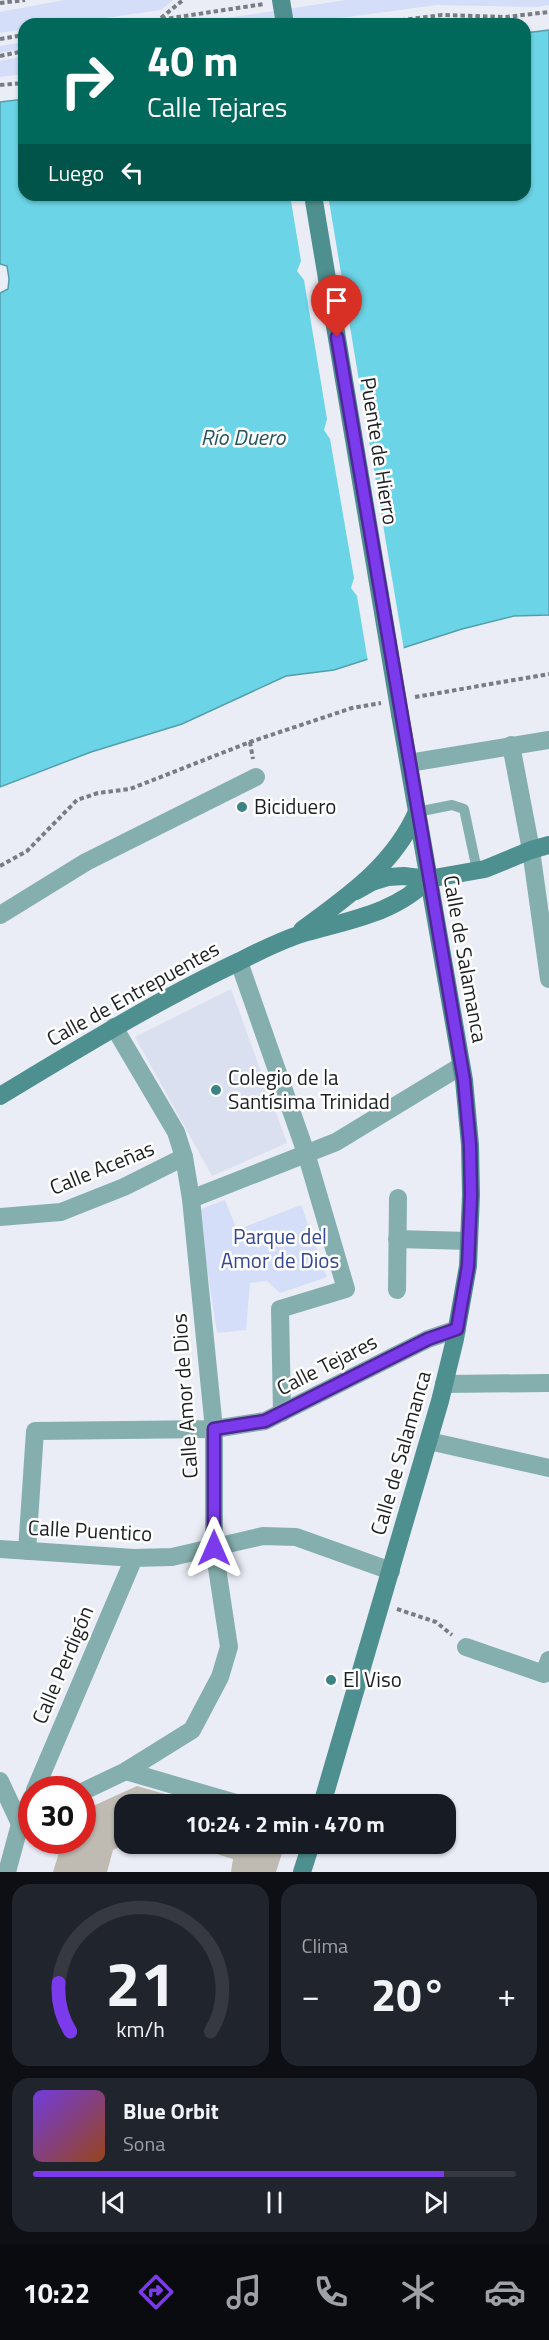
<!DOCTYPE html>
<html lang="es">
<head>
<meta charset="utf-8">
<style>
	body { margin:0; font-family:"Titillium Web",sans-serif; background:#20242c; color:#f1f3f6; height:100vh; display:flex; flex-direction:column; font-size:22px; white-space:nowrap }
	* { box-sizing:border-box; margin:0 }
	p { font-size:20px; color:#9ea1a6 }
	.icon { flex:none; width:33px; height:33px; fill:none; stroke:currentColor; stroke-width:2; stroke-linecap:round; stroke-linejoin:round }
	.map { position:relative; height:1872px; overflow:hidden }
	.side { display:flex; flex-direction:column; gap:12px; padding:12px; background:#0d0f14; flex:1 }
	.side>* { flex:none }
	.hud { position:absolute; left:18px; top:18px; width:513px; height:183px; border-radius:18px; box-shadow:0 2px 4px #0004; background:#00695c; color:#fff; overflow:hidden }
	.speed { position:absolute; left:18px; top:1776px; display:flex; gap:12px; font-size:30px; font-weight:700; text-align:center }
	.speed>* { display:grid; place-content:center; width:78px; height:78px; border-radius:50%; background:#171b24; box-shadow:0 2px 4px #0004; line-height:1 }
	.speed .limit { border:9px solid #d22; background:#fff; color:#111 }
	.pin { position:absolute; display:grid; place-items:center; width:51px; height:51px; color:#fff; margin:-62px -26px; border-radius:50% 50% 50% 0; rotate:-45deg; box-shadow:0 0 6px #0007 }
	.pin .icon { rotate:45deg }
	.me { position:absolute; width:66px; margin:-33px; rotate:0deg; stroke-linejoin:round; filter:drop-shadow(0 0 4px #0008) }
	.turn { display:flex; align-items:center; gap:21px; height:126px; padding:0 30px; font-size:27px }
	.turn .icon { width:78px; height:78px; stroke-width:2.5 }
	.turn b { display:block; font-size:42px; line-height:51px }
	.then { display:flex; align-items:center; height:57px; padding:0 30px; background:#0003; gap:12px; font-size:22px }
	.big { font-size:45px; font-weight:700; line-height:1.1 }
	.side .widget { flex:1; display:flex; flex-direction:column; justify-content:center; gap:9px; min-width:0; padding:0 21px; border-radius:18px; background:#20242c }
	.side .dial { align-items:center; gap:0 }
	.dial svg { height:156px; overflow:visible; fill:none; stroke:#363941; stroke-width:7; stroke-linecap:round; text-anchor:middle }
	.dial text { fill:#f1f3f6; stroke:none }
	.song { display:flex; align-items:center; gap:18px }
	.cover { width:72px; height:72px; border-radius:9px; background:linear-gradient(135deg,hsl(260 70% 55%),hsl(20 70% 35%)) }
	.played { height:6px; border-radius:3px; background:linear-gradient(90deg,#7c3aed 85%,#363941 85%) }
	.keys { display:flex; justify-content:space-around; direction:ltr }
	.heat { display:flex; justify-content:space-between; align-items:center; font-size:33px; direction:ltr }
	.side .tiles { flex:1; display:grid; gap:12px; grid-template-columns:1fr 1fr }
	.widget:last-child { grid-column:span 2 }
	.trip { position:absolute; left:114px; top:1794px; width:342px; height:60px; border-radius:18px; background:#171b24; box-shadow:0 2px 4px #0004; font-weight:700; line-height:60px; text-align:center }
	.dock { display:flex; height:96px; justify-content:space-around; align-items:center; background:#090b0e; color:#9ea1a6 }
	.dock .icon { width:42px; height:42px }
	.dock .on { color:#7c3aed }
	.dock b { font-size:27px; color:#f1f3f6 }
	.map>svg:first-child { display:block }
	.built { fill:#dbe0f0 }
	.green { fill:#d5def8 }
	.water { fill:#6bd4e6; stroke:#549eab; stroke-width:1.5 }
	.pier { fill:#eaedf6 }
	.building { fill:#bfbab2 }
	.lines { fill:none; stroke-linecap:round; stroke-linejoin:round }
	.path { stroke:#797c82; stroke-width:4; stroke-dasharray:4.5 3; stroke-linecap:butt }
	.lane { stroke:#85afae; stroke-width:10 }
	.street { stroke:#85afae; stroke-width:18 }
	.secondary { stroke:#4e908f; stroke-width:18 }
	.secondary-bridge { stroke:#4e908f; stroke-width:18 }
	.route-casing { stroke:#51269a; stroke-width:15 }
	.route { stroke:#7c3aed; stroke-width:10 }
	.poi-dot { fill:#3b8385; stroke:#fff; stroke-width:2 }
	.labels { text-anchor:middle; stroke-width:5; stroke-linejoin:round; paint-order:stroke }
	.street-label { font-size:21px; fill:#1d1f22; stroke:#fff }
	.poi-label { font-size:21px; fill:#1d1f22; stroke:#fff; text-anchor:start }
	.park-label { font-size:21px; fill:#344694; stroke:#fff }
	.water-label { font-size:22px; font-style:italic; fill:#27565e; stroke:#fff }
</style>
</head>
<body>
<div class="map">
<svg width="549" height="1872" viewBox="0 0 549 1872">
	<rect width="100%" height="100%" fill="#eaedf6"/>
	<path class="built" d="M 231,989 L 287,1143 L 212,1176 L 135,1037 Z"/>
	<g class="green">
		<path d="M 64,0 L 173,0 L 161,10 L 63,24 L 24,24 L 24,29 L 0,33 L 0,12 Z"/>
		<path d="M 346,0 L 549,0 L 549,5 L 537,7 L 437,5 L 296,24 L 187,24 Z"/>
		<path d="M 24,42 L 24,48 L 0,53 L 0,46 Z"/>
		<path d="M 24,56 L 24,74 L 0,77 L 0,61 Z"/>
		<path d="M 225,1200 L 237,1230 L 301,1205 L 327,1277 L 280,1293 L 267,1281 L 250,1283 L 246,1330 L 217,1333 L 198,1210 Z"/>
	</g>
	<path class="water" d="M 549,30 L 549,615 L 514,616 L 462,629 L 334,670 L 286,676 L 182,724 L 91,752 L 0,787 L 0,293 L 8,289 L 9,279 L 7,266 L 0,264 L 0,102 L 24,99 L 24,195 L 525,195 L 525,33 Z"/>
	<path class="pier" d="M 290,195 L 328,195 L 404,650 L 368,662 L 357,596 L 351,588 L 354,578 L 330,439 L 324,430 L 327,419 L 304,280 L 297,271 L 301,261 Z"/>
	<g class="building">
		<path d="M 137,1786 L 193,1802 L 193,1804 L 124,1804 L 124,1845 L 113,1850 L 107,1872 L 53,1872 L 63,1840 L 82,1840 L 82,1811 Z"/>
		<path d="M 195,1844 L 285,1844 L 276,1872 L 231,1872 L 233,1859 L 194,1847 Z"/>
	</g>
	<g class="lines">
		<g class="path">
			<path d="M 0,3 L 25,0"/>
			<path d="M 161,18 L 183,0"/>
			<path d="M 116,24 L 133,23"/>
			<path d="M 132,24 L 264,4"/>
			<path d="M 371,24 L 442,15 L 506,17 L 549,12"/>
			<path d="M 0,39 L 24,35"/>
			<path d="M 0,56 L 24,51"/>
			<path d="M 0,85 L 24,83"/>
			<path d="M 415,697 L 549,674"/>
			<path d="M 250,742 L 253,759"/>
			<path d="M 0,866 L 27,851 L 77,800 L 98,793 L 130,789 L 250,742 L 352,708 L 381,703"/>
			<path d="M 397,1609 L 436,1622 L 452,1635"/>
		</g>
		<path class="lane" d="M 417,812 L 452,805 L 464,809 L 477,870"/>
		<g class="street">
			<path d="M 511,745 L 531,850 L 549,979"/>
			<path d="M 409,763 L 549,740"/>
			<path d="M 0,915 L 86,862 L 256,777"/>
			<path d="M 239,962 L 306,1153 L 346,1289 L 280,1309 L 282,1413"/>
			<path d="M 191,1199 L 336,1142 L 461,1066"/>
			<path d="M 0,1217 L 61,1212 L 124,1187 L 184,1157"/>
			<path d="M 397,1239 L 469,1241"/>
			<path d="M 397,1290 L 398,1198"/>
			<path d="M 444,1384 L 549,1383"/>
			<path d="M 429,1441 L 549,1468"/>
			<path d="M 0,1549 L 134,1558 L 172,1557 L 263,1536 L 296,1537 L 391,1571"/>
			<path d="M 27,1551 L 35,1431 L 214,1429 L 265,1421 L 428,1339 L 457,1329"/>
			<path d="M 466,1647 L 544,1674 L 549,1660"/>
			<path d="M 126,1771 L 239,1804"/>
			<path d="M 0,1781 L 20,1824"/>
			<path d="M 35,1790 L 134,1558"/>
			<path d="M 82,1792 L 126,1771 L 192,1730 L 220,1677 L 229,1647 L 214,1548 L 214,1429 L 191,1199 L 184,1157 L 176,1132 L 114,1027"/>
			<path d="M 7,1872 L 20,1824 L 32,1797"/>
		</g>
		<g class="secondary">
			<path d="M 356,891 L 372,882 L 388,877 L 404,876 L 428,879 L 485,869 L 531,850 L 549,845"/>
			<path d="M 302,930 C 348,896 393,866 417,812"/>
			<path d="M 0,1096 C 78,1049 156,1001 238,962 C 258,952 279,941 301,934 C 344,921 396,914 428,879"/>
			<path d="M 322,1804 L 440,1401 L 455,1339 L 468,1266 L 471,1195 L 470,1145 L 464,1080 L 400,714"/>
			<path d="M 302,1872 L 311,1844"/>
		</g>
		<g class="secondary-bridge">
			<path d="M 281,0 L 285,24"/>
			<path d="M 313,195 L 400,714"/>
		</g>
	</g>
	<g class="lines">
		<g class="route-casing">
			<path id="route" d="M 214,1548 L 214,1429 L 265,1421 L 428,1339 L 457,1329 L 468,1266 L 471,1195 L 470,1145 L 464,1080 L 337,337"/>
		</g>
		<use href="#route" class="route"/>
	</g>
	<g class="poi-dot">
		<circle cx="242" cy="807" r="6"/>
		<circle cx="216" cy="1090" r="6"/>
		<circle cx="331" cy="1680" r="6"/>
	</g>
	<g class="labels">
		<g class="street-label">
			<text transform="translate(379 451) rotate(81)" y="7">Puente de Hierro</text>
			<text transform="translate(465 959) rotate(80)" y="7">Calle de Salamanca</text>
			<text transform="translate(133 994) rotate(-29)" y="7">Calle de Entrepuentes</text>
			<text transform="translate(102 1168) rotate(-22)" y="7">Calle Aceñas</text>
			<text transform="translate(327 1365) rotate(-27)" y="7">Calle Tejares</text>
			<text transform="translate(185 1396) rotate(-94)" y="7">Calle Amor de Dios</text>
			<text transform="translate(401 1453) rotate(-74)" y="7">Calle de Salamanca</text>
			<text transform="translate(90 1531) rotate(3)" y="7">Calle Puentico</text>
			<text transform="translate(63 1665) rotate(-67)" y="7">Calle Perdigón</text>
		</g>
		<g class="poi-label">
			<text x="254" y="814">Biciduero</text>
			<text x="228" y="1085">Colegio de la<tspan x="228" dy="24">Santísima Trinidad</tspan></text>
			<text x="343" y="1687">El Viso</text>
		</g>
		<g class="park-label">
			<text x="280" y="1244">Parque del<tspan x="280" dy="24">Amor de Dios</tspan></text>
		</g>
		<g class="water-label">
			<text x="243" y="445">Río Duero</text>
		</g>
	</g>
</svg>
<div class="speed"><div class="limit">30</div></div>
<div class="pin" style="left:337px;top:337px;background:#d93025"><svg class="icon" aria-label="arrive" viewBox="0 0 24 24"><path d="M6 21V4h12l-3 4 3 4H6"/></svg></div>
<svg class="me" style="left:214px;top:1548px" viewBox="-20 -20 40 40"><path d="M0-17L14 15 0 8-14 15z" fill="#7c3aed" stroke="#fff" stroke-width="4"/></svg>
<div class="trip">10:24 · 2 min · 470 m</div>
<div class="hud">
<div class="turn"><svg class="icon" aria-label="right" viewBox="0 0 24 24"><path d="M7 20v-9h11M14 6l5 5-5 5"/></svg><div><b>40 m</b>Calle Tejares</div></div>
<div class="then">Luego<svg class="icon" aria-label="left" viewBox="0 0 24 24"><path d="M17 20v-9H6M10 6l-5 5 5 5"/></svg></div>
</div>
</div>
<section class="side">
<div class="tiles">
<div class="widget dial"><svg viewBox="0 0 100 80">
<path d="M14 69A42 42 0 1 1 86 69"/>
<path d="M14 69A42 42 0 0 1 8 44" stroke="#7c3aed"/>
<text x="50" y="56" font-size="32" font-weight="700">21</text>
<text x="50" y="72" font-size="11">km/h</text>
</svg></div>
<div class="widget"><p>Clima</p>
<div class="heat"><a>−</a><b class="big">20°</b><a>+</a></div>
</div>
<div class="widget">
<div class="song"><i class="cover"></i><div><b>Blue Orbit</b><p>Sona</p></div></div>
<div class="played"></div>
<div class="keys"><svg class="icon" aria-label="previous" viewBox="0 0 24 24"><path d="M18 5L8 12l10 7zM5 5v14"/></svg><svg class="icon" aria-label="pause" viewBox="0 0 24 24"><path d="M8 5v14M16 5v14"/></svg><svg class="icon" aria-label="next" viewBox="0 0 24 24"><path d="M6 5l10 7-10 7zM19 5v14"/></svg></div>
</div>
</div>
</section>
<nav class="dock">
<b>10:22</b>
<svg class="icon on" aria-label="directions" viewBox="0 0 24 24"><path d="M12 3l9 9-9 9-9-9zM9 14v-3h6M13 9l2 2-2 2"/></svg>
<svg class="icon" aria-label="music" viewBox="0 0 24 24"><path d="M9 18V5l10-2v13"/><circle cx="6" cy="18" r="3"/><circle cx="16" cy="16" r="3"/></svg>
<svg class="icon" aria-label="phone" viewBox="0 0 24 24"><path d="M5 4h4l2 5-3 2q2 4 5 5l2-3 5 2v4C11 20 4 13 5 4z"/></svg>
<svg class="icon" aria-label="climate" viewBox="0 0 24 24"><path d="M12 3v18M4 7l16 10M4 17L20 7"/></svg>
<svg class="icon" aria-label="car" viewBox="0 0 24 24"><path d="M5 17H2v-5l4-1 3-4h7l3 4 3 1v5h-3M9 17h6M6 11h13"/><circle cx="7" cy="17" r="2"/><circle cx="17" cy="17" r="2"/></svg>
</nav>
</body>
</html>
